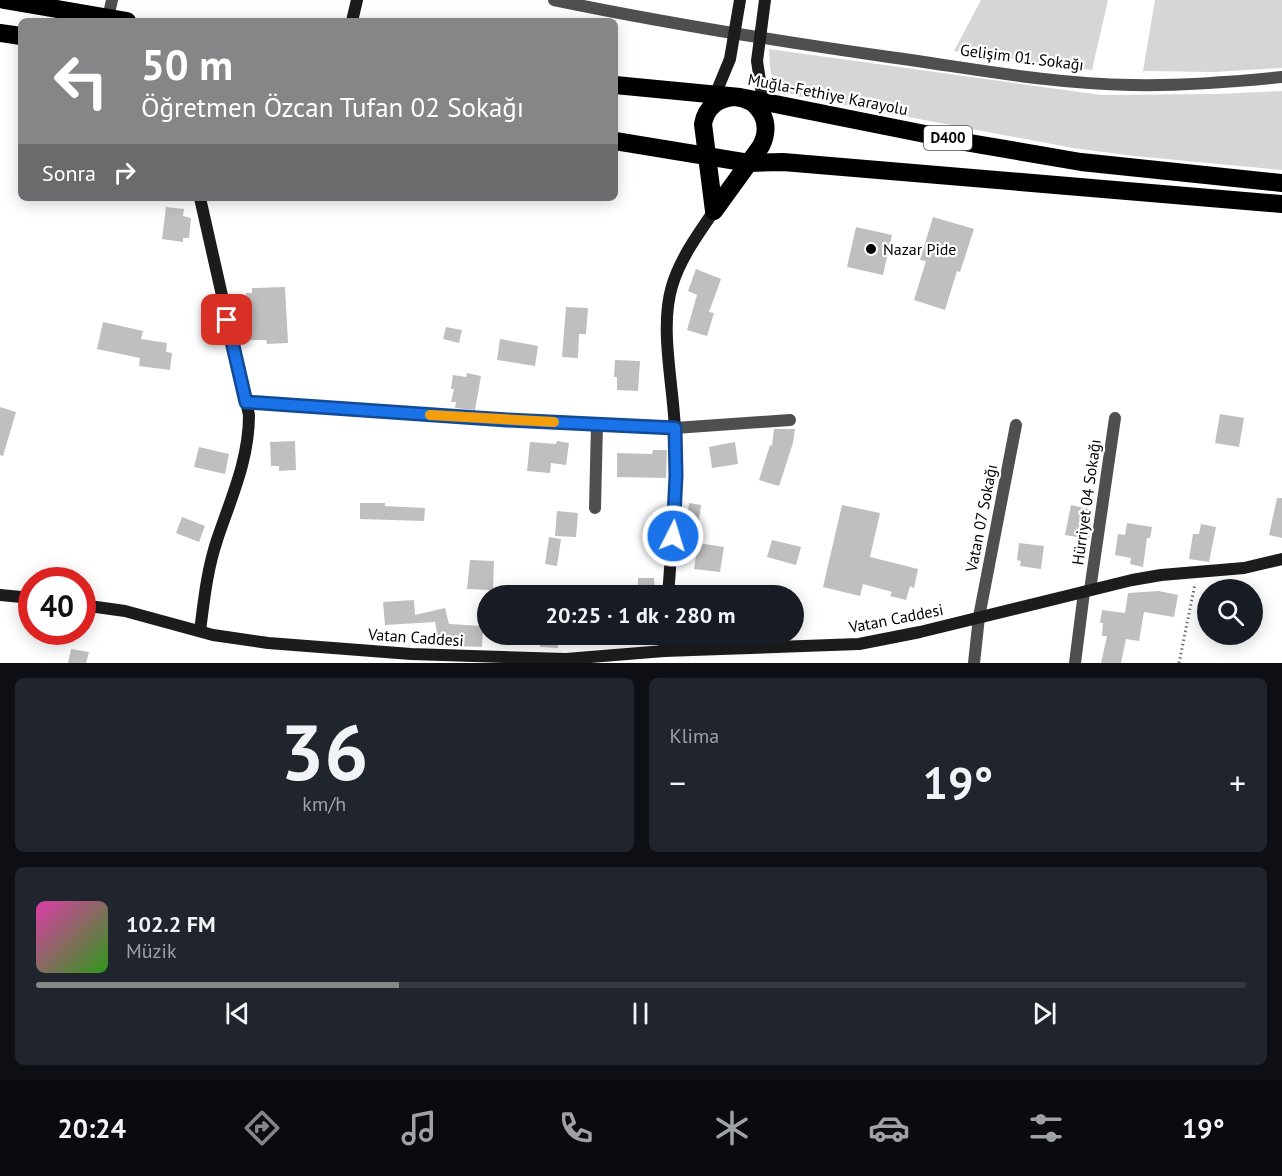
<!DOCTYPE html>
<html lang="tr">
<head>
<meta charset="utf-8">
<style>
	body { margin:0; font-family:"PT Sans",sans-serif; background:#20242c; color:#f1f3f6; height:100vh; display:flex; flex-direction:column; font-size:22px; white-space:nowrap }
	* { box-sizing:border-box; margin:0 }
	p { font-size:20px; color:#9ea1a6 }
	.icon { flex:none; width:33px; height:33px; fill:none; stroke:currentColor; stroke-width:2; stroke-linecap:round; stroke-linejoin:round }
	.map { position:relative; height:663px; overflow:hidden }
	.details { display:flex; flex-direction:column; gap:15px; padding:15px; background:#0d0f14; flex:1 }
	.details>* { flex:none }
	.guide { position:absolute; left:18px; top:18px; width:600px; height:183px; border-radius:9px; box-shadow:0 3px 15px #0003; background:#858687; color:#fff; overflow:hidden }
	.tools { position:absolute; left:1197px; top:579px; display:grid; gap:12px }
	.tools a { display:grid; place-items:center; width:66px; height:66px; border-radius:50%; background:#171b24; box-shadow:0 3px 15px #0003; font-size:30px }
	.speed { position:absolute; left:18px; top:567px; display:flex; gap:12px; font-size:30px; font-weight:700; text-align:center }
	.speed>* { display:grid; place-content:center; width:78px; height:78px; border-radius:50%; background:#171b24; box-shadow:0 3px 15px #0003; line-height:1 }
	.speed .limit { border:9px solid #d22; background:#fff; color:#111 }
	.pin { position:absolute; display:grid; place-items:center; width:51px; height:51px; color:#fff; margin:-26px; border-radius:12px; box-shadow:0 3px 9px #0006 }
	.me { position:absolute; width:66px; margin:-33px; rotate:5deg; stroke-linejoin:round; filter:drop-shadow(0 0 4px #0008) }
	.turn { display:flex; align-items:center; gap:21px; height:126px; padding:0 24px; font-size:27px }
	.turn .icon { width:78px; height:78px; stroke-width:2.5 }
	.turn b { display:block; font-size:42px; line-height:51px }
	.then { display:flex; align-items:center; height:57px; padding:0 24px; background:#0003; gap:12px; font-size:22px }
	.big { font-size:45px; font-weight:700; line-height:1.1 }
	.details .tile { flex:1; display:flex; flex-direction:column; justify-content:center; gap:9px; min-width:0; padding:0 21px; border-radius:9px; background:#20242c }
	.details .dial { align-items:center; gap:0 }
	.dial b { font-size:78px; line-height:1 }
	.song { display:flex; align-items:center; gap:18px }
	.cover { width:72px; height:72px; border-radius:9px; background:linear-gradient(135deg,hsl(320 70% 55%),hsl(110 70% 35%)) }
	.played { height:6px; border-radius:3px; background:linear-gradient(90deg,#858687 30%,#363941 30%) }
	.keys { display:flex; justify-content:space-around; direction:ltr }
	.heat { display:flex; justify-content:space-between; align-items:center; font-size:33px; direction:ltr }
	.details .tiles { flex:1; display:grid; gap:15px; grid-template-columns:1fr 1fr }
	.tile:last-child { grid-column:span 2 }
	.trip { position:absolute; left:477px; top:585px; width:327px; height:60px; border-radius:30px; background:#171b24; box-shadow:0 3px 15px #0003; font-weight:700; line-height:60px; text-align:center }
	.menu { display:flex; height:96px; justify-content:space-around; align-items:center; background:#090b0e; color:#9ea1a6 }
	.menu .icon { width:42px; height:42px }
	.menu .on { color:#858687 }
	.menu b { font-size:27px; color:#f1f3f6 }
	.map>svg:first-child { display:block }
	.green { fill:#d6d6d6 }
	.building { fill:#bfbfbf }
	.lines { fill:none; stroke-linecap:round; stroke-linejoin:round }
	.path { stroke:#717171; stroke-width:3; stroke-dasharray:1.5 3; stroke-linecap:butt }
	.street { stroke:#4f4f4f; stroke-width:12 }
	.secondary { stroke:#1c1c1c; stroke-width:12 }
	.highway { stroke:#000; stroke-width:18 }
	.route-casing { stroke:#114b97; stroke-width:15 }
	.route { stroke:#1a73e8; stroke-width:10 }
	.slow { stroke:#f59e0b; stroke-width:10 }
	.poi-dot { fill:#000; stroke:#fff; stroke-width:2 }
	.labels { text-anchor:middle; stroke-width:4.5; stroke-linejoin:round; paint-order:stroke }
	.shield { fill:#fff; stroke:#4c4c4c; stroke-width:1.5 }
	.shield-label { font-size:15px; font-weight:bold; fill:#000 }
	.street-label { font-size:16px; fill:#000; stroke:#fff }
	.poi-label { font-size:16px; fill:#000; stroke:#fff; text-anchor:start }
</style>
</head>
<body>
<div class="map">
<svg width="1282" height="663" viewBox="0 0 1282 663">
	<rect width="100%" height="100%" fill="#fff"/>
	<g class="green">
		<path d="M 981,0 L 1108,0 L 1092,70 L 954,51 Z"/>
		<path d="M 1155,0 L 1282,0 L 1282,68 L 1215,72 L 1143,71 Z"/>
		<path d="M 769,49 L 1101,95 L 1217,94 L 1282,91 L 1282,170 L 1134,156 L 1073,148 L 797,96 C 770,87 770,75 769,49 Z"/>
	</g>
	<g class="building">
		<path d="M 166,207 L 184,209 L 183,216 L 191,218 L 189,238 L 183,238 L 183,242 L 162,239 Z"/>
		<path d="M 933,217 L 974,229 L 960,272 L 957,271 L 945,310 L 914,300 L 926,261 L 920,260 Z"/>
		<path d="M 856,227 L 892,235 L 883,275 L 847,267 Z"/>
		<path d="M 696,269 L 721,279 L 709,312 L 714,313 L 707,336 L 687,330 L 697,295 L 688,291 Z"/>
		<path d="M 285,287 L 288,343 L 267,344 L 266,340 L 244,340 L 246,293 L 252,293 L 252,288 Z"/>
		<path d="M 566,307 L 588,308 L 586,334 L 579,334 L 578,358 L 562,357 Z"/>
		<path d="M 103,322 L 143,331 L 141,339 L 167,343 L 166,352 L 172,353 L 170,370 L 139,366 L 140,358 L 97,349 Z"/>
		<path d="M 446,327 L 462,330 L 459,343 L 443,339 Z"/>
		<path d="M 500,339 L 538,346 L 535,366 L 497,360 Z"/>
		<path d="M 615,360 L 640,361 L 638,391 L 617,390 L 617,377 L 614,377 Z"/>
		<path d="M 467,373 L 481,376 L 475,410 L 455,408 L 456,402 L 451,402 L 454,389 L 451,389 L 453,375 L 466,377 Z"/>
		<path d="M 0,407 L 16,412 L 3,456 L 0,455 Z"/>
		<path d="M 1220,414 L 1244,418 L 1239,447 L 1215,443 Z"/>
		<path d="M 774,429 L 795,429 L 793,443 L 779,486 L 759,480 L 770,445 L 772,446 Z"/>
		<path d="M 295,441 L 296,470 L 279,471 L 279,466 L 271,466 L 270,442 Z"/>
		<path d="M 557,441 L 569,443 L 566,465 L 551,463 L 550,473 L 527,471 L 530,442 L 556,444 Z"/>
		<path d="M 735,442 L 738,464 L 712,468 L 709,447 Z"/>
		<path d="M 199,447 L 229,454 L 225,474 L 194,467 Z"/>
		<path d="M 653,450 L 667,450 L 666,478 L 617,477 L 617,453 L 652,454 Z"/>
		<path d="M 1277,498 L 1282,498 L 1282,538 L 1269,535 Z"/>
		<path d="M 360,503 L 385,503 L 385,506 L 425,508 L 424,521 L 360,519 Z"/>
		<path d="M 689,503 L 701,505 L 699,520 L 687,519 Z"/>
		<path d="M 842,505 L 880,513 L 870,557 L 918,569 L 914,588 L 910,586 L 906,600 L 890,596 L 892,592 L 863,584 L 860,596 L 823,587 Z"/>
		<path d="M 1071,505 L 1093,510 L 1089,539 L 1065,535 Z"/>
		<path d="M 557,511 L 578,513 L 576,537 L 555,536 Z"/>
		<path d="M 182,517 L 205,526 L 199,542 L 176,533 Z"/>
		<path d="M 1127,523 L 1152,527 L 1150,538 L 1147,538 L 1143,567 L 1130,564 L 1131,558 L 1115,555 L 1118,534 L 1125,535 Z"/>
		<path d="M 1201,524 L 1216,527 L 1209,562 L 1189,559 L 1193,534 L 1199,534 Z"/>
		<path d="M 549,537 L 561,539 L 557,566 L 545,564 Z"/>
		<path d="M 772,540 L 801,547 L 796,565 L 767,557 Z"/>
		<path d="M 698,543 L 724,547 L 720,572 L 694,569 Z"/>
		<path d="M 1019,543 L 1044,546 L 1041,569 L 1020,566 L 1021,561 L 1017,560 Z"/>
		<path d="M 470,560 L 494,561 L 493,590 L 467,589 Z"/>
		<path d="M 638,578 L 654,578 L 655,596 L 638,596 Z"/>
		<path d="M 1159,591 L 1178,595 L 1174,617 L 1144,612 L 1139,641 L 1126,639 L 1121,663 L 1101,663 L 1107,636 L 1102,636 L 1103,623 L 1100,623 L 1102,610 L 1125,613 L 1128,593 Z"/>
		<path d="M 414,600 L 415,615 L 445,608 L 449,624 L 483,626 L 482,647 L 451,646 L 451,643 L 439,644 L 435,622 L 385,625 L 383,602 Z"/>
		<path d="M 541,634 L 558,634 L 558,648 L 540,647 Z"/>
		<path d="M 71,649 L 89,652 L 86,663 L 68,663 Z"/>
	</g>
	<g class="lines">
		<path class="path" d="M 1179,663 L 1195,584"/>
		<g class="street">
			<path d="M 554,0 C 665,23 777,41 889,57 C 970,68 1051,84 1132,85 C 1182,86 1233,82 1282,77"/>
			<path d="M 108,18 L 112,0"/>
			<path d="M 246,402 L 507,420 L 675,428 L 790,420"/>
			<path d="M 595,508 L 597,424"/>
			<path d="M 1090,590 L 1115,418"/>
			<path d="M 974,663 L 979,617 L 1016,425"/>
			<path d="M 1075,663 L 1084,592"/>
		</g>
		<g class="secondary">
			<path d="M 352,21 L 357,0"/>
			<path d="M 713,100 L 730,59 L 740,0"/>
			<path d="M 764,107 L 757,61 L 765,0"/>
			<path d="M 0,595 L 32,598"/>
			<path d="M 668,596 C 672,541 677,487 675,432 C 674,387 659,329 672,286 C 680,259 698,234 714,211"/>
			<path d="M 82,605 L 125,611 L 213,635 L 268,643 L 411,654 L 566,659 L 664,651 L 859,644 L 920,632 L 1132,580 L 1161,575 L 1244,568 L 1282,559"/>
			<path d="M 200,631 C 204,600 207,570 217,540 C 231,498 249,460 249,415 L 200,198"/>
			<path d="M 664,651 L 665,634"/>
		</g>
		<g class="highway">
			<path d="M 4,0 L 127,21"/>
			<path d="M 0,33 L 21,36"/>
			<path d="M 615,85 L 740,97 L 970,143 L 1081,162 L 1282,183"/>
			<path d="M 735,97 C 760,99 773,123 761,146 L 714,211 L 703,124 C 706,107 718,98 735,97 Z"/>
			<path d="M 615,141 L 749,163 L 783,162 L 1282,204"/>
		</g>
	</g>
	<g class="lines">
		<g class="route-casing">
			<path id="route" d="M 227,320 L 246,402 L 507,420 L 675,428 L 676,476 L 673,536"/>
		</g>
		<use href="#route" class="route"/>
		<path class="slow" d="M 430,415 L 554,422"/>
	</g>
	<circle class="poi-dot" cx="871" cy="249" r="6"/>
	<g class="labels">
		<rect class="shield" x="924" y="126" width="48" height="24" rx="4.5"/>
		<g class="shield-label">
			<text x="948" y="143">D400</text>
		</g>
		<g class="street-label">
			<text transform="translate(1022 57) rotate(7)" y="6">Gelişim 01. Sokağı</text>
			<text transform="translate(828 94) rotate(11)" y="6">Muğla-Fethiye Karayolu</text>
			<text transform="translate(1086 502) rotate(-82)" y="6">Hürriyet 04 Sokağı</text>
			<text transform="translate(981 518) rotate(-79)" y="6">Vatan 07 Sokağı</text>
			<text transform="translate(896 618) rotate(-11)" y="6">Vatan Caddesi</text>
			<text transform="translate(416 637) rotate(4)" y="6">Vatan Caddesi</text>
		</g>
		<g class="poi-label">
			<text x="883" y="255">Nazar Pide</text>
		</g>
	</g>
</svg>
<div class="tools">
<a><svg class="icon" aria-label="search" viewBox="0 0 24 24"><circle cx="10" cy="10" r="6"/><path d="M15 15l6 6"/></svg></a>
</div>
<div class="speed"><div class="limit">40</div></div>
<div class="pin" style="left:227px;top:320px;background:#d93025"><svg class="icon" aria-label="arrive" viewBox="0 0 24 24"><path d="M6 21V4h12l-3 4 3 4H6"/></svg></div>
<svg class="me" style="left:673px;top:536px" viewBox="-20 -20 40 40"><circle r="17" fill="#1a73e8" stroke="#fff" stroke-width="3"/><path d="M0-11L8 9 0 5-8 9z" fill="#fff"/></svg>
<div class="trip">20:25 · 1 dk · 280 m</div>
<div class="guide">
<div class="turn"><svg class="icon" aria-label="left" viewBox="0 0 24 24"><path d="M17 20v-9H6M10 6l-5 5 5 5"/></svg><div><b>50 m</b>Öğretmen Özcan Tufan 02 Sokağı</div></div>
<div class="then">Sonra<svg class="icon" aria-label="right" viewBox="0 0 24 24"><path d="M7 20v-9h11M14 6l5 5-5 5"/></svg></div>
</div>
</div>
<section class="details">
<div class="tiles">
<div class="tile dial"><b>36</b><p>km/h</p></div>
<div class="tile"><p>Klima</p>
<div class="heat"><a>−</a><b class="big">19°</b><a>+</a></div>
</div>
<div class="tile">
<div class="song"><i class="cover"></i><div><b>102.2 FM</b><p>Müzik</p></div></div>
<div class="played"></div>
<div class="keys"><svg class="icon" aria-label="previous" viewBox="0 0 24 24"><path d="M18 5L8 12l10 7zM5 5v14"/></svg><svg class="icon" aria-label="pause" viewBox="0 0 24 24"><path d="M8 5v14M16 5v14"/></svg><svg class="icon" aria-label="next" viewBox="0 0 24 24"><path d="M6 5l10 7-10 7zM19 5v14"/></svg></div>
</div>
</div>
</section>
<nav class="menu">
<b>20:24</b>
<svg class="icon on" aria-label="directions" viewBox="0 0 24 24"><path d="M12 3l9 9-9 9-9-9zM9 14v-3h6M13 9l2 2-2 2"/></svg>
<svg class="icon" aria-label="music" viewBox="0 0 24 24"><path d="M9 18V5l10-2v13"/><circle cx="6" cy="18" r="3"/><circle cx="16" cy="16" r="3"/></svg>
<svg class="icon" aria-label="phone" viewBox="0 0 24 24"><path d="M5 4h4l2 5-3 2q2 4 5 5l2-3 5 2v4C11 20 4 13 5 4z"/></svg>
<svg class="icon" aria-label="climate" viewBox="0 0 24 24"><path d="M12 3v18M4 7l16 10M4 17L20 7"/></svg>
<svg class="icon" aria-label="car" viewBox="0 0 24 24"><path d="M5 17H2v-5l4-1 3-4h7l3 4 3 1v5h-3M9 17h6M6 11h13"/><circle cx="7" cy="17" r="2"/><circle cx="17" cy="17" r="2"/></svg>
<svg class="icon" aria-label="filters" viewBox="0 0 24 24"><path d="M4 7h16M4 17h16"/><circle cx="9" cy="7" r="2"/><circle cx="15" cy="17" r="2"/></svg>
<b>19°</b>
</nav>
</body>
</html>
